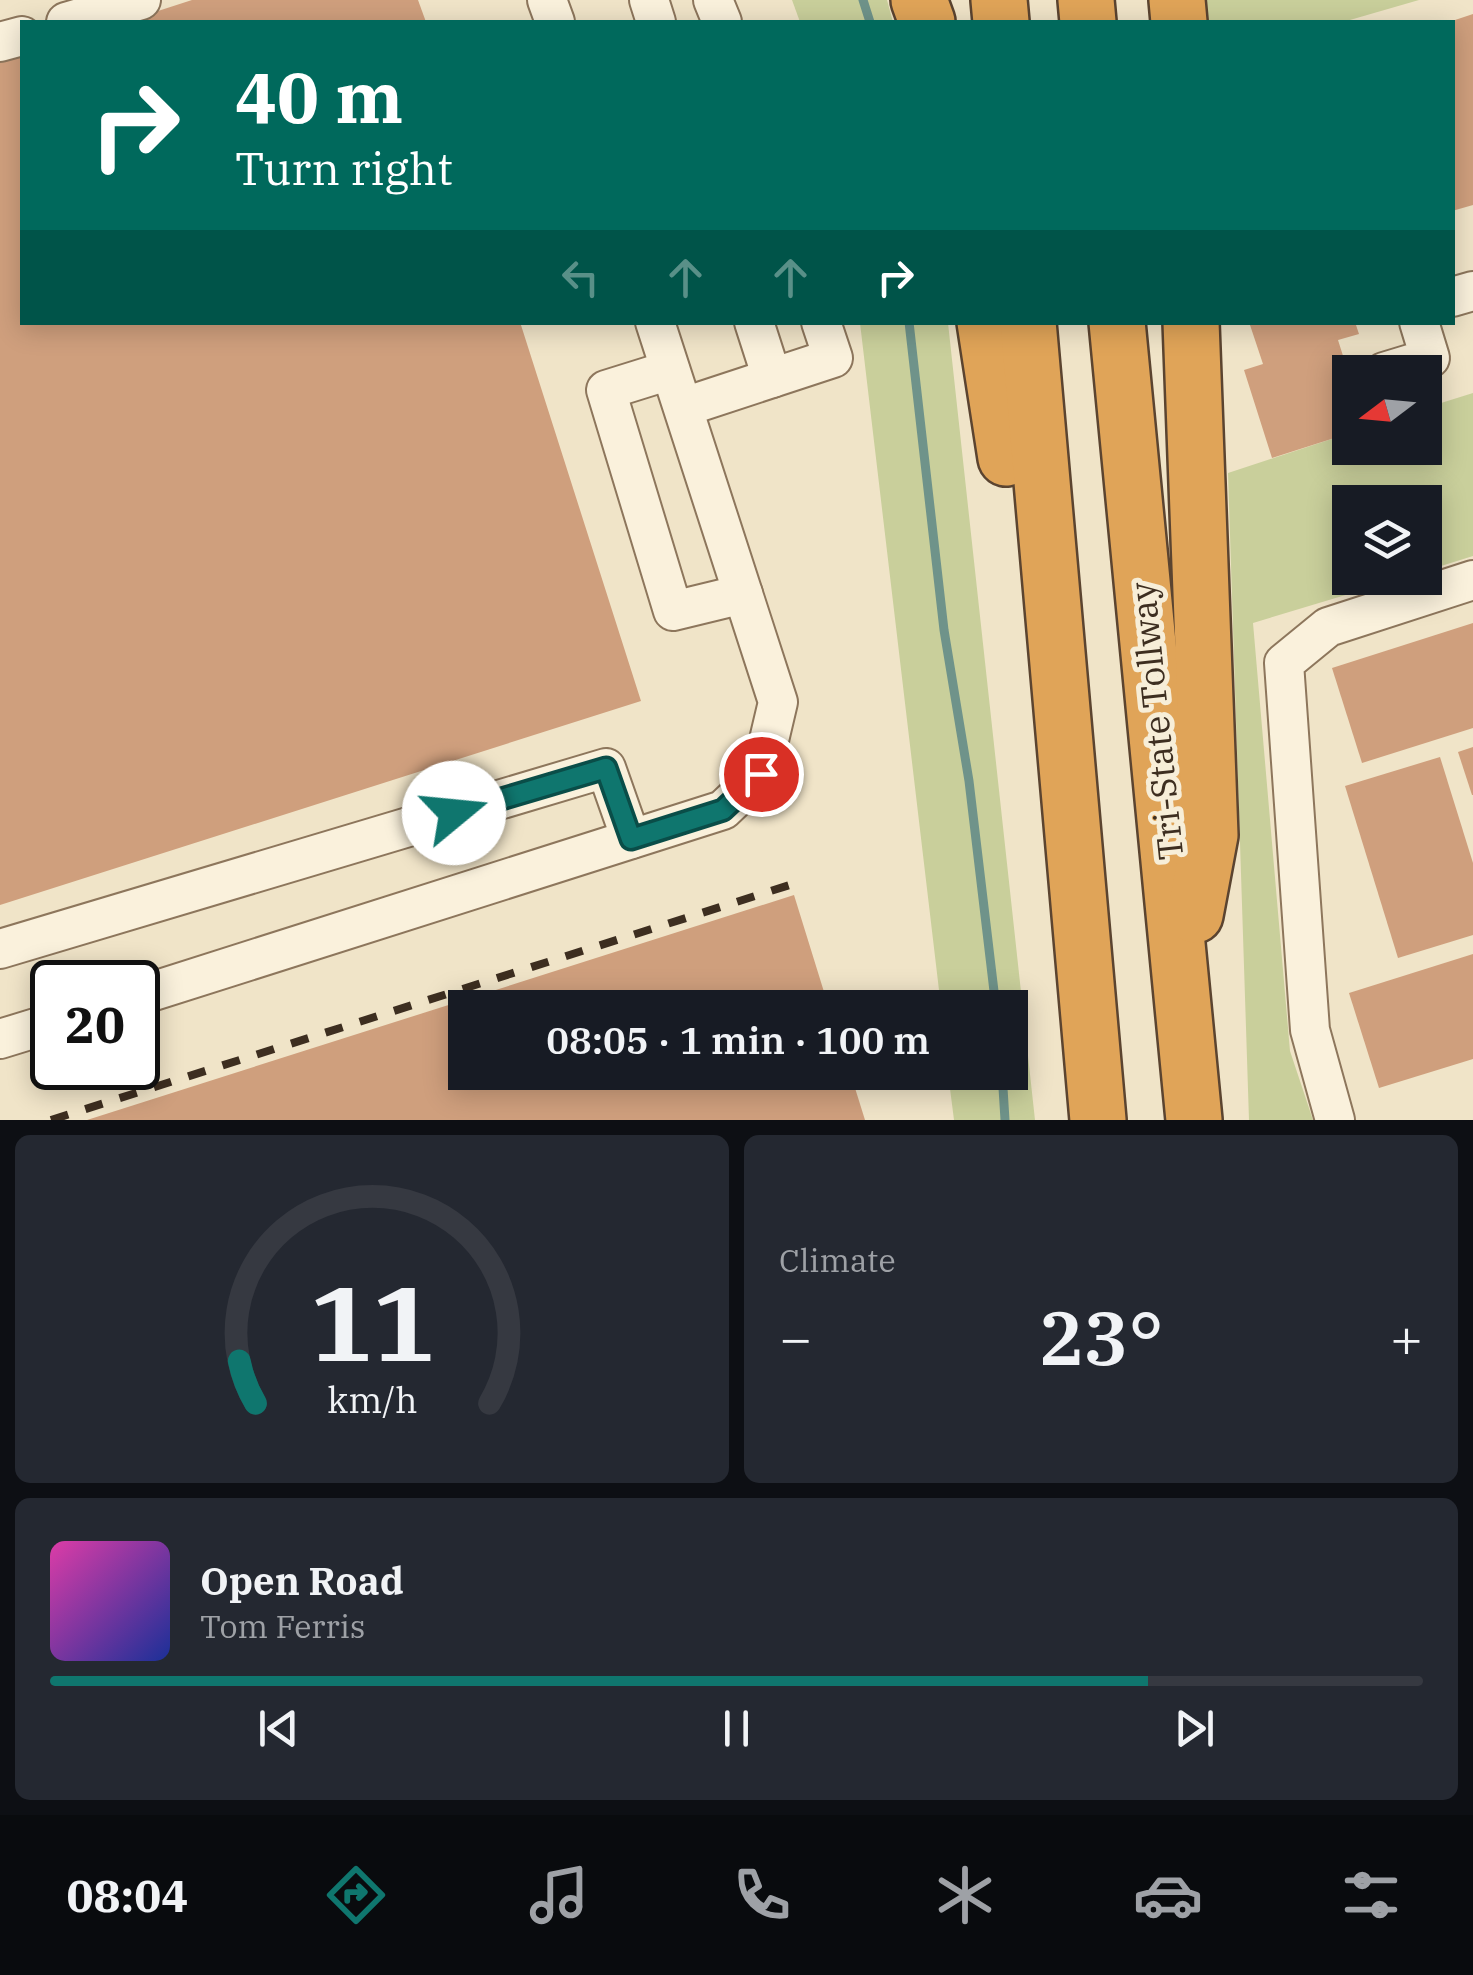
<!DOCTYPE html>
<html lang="en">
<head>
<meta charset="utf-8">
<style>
	body { margin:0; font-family:"IBM Plex Serif",serif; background:#242831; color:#f1f3f6; height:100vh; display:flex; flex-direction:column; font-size:38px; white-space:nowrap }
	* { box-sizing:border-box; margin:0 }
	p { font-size:32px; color:#9ea1a6 }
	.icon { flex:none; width:55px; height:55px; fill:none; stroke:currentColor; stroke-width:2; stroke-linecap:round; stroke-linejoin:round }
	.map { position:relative; height:1120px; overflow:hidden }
	.details { display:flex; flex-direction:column; gap:15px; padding:15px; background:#0d0f14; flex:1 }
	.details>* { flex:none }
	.hud { position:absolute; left:20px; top:20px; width:1435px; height:305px; border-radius:0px; box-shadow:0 5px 25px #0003; background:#00695c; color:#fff; overflow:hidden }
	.needle { width:65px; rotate:254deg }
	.buttons { position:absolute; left:1332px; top:355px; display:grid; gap:20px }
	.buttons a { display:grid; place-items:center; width:110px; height:110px; border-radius:0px; background:#171b24; box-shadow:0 5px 25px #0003; font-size:50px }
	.speed { position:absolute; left:30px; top:960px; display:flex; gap:20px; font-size:50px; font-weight:700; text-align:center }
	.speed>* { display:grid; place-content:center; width:130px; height:130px; border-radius:50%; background:#171b24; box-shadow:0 5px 25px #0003; line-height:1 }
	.speed .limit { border:5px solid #111; border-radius:15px; background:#fff; color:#111 }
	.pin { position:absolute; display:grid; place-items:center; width:85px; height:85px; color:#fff; margin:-42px; border:5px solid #fff; border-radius:50%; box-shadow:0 2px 10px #0007 }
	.me { position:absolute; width:110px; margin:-55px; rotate:73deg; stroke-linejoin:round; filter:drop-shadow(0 0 8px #0008) }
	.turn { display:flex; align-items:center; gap:35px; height:210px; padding:0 50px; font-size:45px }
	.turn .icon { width:130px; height:130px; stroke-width:2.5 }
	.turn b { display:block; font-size:70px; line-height:85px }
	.lanes { display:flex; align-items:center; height:95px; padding:0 50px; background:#0003; justify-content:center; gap:50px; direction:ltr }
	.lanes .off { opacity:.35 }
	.big { font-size:75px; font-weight:600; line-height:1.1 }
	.details .tile { flex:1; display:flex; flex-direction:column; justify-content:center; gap:15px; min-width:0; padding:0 35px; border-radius:15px; background:#242831 }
	.details .dial { align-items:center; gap:0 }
	.dial svg { height:260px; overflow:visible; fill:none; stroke:#363941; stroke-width:7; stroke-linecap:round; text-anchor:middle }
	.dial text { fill:#f1f3f6; stroke:none }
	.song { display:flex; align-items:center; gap:30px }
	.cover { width:120px; height:120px; border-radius:15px; background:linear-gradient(135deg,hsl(320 70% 55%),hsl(230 70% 35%)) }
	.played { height:10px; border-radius:5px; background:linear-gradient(90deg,#0f766e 80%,#363941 80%) }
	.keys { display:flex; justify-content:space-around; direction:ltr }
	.heat { display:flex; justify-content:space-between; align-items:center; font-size:55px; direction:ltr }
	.details .tiles { flex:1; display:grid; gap:15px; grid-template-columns:1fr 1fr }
	.tile:last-child { grid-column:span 2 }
	.trip { position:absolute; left:448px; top:990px; width:580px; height:100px; border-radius:0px; background:#171b24; box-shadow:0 5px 25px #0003; font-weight:600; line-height:100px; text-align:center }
	.dock { display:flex; height:160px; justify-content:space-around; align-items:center; background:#090b0e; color:#9ea1a6 }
	.dock .icon { width:70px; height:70px }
	.dock .on { color:#0f766e }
	.dock b { font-size:45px; color:#f1f3f6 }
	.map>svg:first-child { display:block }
	.green { fill:#c9cf9b }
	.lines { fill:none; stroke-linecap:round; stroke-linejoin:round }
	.stream { stroke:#6f938a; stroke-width:9 }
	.building { fill:#cf9f7d }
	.minor-casing { stroke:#8d765c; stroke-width:42 }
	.highway-casing { stroke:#5b4430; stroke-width:60 }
	.minor { stroke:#faf1dc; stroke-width:38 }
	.highway { stroke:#e0a458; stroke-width:55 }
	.rail { stroke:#3d2e20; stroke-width:8; stroke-dasharray:18 18; stroke-linecap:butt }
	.route-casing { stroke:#0a4d48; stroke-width:25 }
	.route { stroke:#0f766e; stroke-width:18 }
	.labels { text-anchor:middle; stroke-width:10; stroke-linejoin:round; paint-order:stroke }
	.street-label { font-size:35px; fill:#3d2e20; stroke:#f7eed8 }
</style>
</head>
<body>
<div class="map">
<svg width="1473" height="1120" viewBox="0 0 1473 1120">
	<rect width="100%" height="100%" fill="#f0e4c8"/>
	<g class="green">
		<path d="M 792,0 L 887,0 L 893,22 L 800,22 Z"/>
		<path d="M 1205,0 L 1419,0 L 1343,22 L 1206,22 Z"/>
		<path d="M 860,323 L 948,323 L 1035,1120 L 954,1120 L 948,1073 L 1010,1072 L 1010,1008 L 941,1007 Z"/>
		<path d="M 1473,393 L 1473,556 L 1425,571 L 1425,502 L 1350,502 L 1350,578 L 1402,578 L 1253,623 L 1290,1051 L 1313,1120 L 1249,1120 L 1228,473 L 1350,433 L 1350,448 L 1425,448 L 1425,408 Z"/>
	</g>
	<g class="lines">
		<g class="stream">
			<path d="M 863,0 L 870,22"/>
			<path d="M 909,322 L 944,630 L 969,781 L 996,1008"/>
			<path d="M 1002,1072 L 1005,1120"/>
		</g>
	</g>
	<g class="building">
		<path d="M 192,0 L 418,0 L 426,22 L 124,22 Z"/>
		<path d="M 1473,14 L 1473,205 L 1452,211 L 1452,21 Z"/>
		<path d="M 22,54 L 22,322 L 520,322 L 641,701 L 0,905 L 0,61 Z"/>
		<path d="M 1249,322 L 1355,322 L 1359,334 L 1338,340 L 1350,378 L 1350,433 L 1272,458 L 1244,370 L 1263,364 Z"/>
		<path d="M 1473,623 L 1473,728 L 1362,763 L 1332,668 Z"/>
		<path d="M 1473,747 L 1473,795 L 1472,795 L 1458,752 Z"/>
		<path d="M 1440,757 L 1473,863 L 1473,935 L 1398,958 L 1345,786 Z"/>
		<path d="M 794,895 L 829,1008 L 465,1008 L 465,1072 L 850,1072 L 865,1120 L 87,1120 Z"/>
		<path d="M 1473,954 L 1473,1059 L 1379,1088 L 1349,993 Z"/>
	</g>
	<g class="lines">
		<g class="minor-casing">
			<g id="minor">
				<path d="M 547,0 L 555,22"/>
				<path d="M 649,0 L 656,22"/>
				<path d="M 713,0 L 722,22"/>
				<path d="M 66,22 L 141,0"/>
				<path d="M 0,42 L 22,36"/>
				<path d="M 1452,297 L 1473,291"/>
				<path d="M 754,322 L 772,378"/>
				<path d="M 670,370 L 606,390 L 673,611 L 743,594"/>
				<path d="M 1384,372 L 1430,358 L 1419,322"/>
				<path d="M 684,407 L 833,358 L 821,322"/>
				<path d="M 0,949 L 606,768 L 631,839"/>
				<path d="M 138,996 L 723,810 L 761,774 L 778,702 L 655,322"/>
				<path d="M 0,1039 L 52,1023"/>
				<path d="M 1335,1120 L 1310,1030 L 1284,663 L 1328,627 L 1473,580"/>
			</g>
		</g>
		<g class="highway-casing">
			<g id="highway">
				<path d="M 919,0 L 927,22"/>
				<path d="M 999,0 L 1001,22"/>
				<path d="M 1086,0 L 1088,22"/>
				<path d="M 1177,0 L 1179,22"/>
				<path d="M 985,322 L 1006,458"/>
				<path d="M 1028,322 L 1098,1120"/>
				<path d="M 1117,322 L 1194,1120"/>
				<path d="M 1191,322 L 1210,835 L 1195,915"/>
			</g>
		</g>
		<use href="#minor" class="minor"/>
		<use href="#highway" class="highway"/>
		<path class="rail" d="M 51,1120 L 799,882"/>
	</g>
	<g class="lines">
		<g class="route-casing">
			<path id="route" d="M 454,813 L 606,768 L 631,839 L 723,810 L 761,774"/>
		</g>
		<use href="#route" class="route"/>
	</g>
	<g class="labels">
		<g class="street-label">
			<text transform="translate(1157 721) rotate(-96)" y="12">Tri-State Tollway</text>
		</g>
	</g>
</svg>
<div class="buttons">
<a><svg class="needle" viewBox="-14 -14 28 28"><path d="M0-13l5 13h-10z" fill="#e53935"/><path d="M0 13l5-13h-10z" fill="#9ea1a6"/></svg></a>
<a><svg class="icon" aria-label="layers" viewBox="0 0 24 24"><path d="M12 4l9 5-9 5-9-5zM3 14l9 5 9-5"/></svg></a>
</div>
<div class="speed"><div class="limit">20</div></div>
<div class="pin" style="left:761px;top:774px;background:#d93025"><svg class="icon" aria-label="arrive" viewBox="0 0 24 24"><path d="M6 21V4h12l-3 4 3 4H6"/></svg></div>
<svg class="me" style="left:454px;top:813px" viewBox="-20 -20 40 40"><circle r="19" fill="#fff"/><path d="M0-13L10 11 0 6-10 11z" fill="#0f766e"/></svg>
<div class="trip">08:05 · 1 min · 100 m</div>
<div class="hud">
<div class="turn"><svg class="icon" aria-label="right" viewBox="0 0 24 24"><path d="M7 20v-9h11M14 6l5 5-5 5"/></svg><div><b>40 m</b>Turn right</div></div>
<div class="lanes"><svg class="icon off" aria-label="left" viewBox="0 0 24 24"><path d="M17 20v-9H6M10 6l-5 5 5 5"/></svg><svg class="icon off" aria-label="ahead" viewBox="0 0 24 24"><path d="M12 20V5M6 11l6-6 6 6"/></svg><svg class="icon off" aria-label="ahead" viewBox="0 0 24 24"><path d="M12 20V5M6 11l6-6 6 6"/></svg><svg class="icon" aria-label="right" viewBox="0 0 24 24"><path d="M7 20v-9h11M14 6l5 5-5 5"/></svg></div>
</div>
</div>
<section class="details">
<div class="tiles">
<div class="tile dial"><svg viewBox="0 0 100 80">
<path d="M14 69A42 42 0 1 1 86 69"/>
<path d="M14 69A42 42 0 0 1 9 56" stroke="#0f766e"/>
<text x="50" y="56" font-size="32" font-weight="700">11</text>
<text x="50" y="72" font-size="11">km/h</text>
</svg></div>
<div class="tile"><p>Climate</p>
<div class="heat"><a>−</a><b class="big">23°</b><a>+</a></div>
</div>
<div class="tile">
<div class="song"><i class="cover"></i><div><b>Open Road</b><p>Tom Ferris</p></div></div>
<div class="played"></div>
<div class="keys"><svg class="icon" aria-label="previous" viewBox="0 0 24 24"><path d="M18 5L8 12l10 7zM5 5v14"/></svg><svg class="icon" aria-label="pause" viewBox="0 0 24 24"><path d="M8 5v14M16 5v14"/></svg><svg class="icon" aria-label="next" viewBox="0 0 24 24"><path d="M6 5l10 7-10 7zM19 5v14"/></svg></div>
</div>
</div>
</section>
<nav class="dock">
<b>08:04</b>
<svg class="icon on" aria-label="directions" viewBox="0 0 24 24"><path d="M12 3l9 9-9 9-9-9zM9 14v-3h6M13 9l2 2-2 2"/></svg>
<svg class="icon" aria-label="music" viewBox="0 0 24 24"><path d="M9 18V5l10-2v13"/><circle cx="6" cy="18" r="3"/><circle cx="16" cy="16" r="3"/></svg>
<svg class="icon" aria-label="phone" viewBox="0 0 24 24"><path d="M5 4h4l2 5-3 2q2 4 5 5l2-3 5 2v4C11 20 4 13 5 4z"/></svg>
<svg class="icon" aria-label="climate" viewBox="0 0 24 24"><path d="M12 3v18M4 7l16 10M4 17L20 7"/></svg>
<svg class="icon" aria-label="car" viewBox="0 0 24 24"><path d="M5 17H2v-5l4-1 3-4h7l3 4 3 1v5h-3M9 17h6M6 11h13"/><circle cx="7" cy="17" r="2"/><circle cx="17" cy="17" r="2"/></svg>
<svg class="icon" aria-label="filters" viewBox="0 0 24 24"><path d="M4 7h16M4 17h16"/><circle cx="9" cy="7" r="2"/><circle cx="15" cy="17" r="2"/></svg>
</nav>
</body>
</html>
